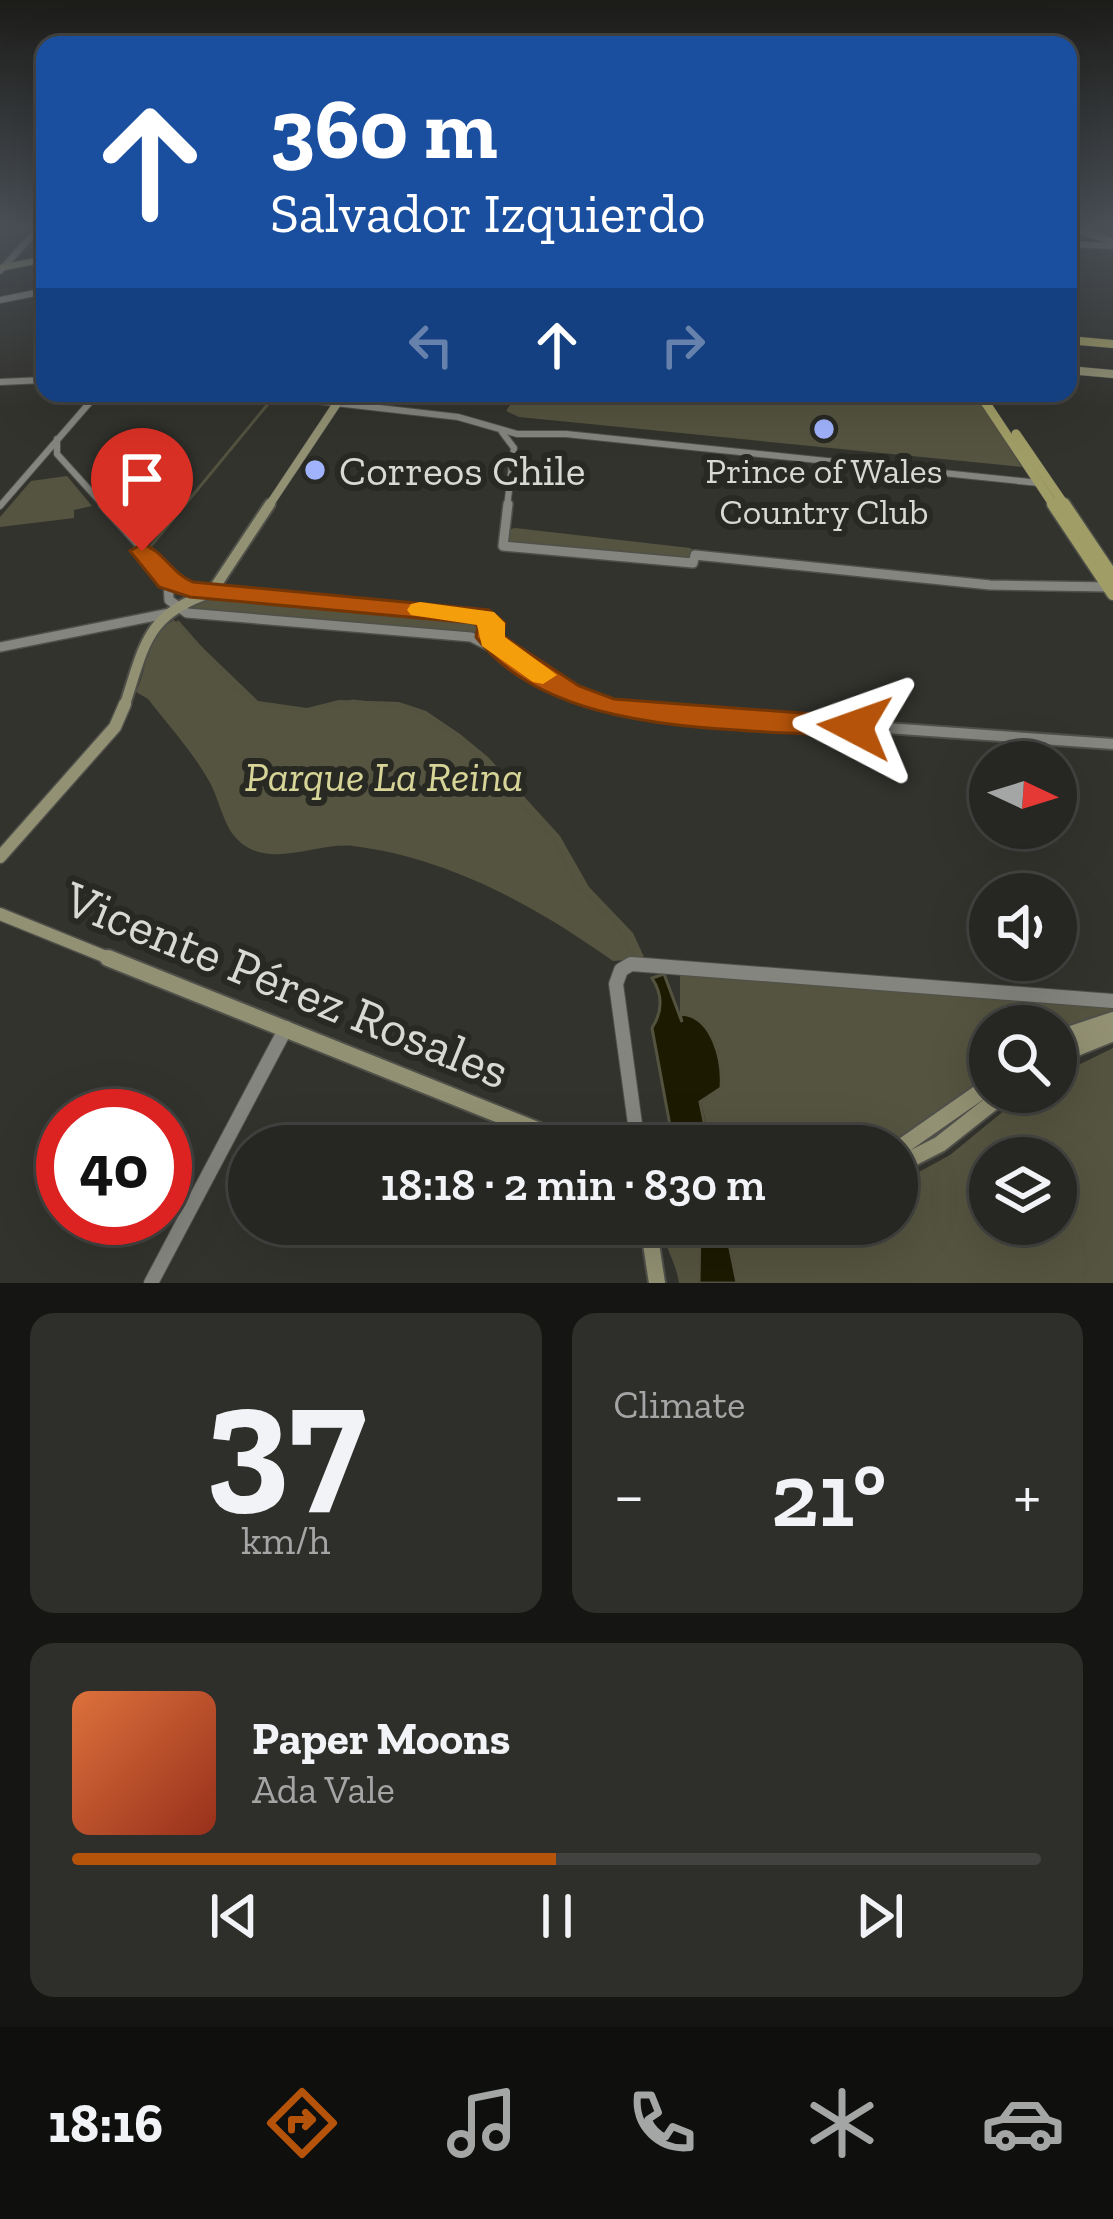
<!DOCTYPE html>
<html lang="en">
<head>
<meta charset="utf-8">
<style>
	body { margin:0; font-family:"Zilla Slab",serif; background:#2e2e2a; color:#f1f3f6; height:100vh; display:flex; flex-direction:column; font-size:45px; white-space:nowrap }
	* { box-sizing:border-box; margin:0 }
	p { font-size:39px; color:#a4a5a5 }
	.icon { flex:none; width:66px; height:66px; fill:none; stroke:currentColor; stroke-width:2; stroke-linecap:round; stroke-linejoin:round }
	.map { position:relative; height:1283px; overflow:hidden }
	.sheet { display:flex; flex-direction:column; gap:30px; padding:30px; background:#151513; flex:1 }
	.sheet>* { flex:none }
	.top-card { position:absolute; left:36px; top:36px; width:1041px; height:366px; border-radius:24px; box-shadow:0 12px 48px #0002,0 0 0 3px #424340; background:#1a4fa0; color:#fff; overflow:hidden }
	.needle { width:78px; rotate:94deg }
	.tools { position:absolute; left:969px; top:741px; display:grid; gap:24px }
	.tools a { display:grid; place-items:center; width:108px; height:108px; border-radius:50%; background:#262622; box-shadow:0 12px 48px #0002,0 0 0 3px #424340; font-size:60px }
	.speed { position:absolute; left:36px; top:1089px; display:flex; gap:24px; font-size:60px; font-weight:700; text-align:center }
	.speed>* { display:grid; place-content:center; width:156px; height:156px; border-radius:50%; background:#262622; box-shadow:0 12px 48px #0002,0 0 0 3px #424340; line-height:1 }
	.speed .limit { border:18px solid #d22; background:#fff; color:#111 }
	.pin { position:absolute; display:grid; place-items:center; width:102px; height:102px; color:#fff; margin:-123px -51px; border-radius:50% 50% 50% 0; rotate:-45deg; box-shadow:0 0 12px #0007 }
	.pin .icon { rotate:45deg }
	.me { position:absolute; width:132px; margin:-66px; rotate:274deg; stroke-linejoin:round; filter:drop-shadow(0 0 9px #0008) }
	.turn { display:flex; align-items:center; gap:42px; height:252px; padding:0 36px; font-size:54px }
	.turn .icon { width:156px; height:156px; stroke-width:2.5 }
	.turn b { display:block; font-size:84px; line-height:102px }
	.lanes { display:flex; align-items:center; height:114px; padding:0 36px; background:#0003; justify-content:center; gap:60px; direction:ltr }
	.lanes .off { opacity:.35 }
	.big { font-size:90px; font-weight:600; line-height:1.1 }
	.sheet .widget { flex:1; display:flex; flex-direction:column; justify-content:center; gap:18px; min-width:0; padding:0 42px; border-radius:24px; background:#2e2e2a }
	.sheet .dial { align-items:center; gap:0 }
	.dial b { font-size:156px; line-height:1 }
	.song { display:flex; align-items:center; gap:36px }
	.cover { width:144px; height:144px; border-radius:18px; background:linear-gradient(135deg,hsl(20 70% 55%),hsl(10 70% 35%)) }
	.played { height:12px; border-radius:6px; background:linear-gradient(90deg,#b45309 50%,#424340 50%) }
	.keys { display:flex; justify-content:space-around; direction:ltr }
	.heat { display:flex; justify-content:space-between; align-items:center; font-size:66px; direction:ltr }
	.sheet .tiles { flex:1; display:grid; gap:30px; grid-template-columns:1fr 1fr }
	.widget:last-child { grid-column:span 2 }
	.trip { position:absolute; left:228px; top:1125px; width:690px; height:120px; border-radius:60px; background:#262622; box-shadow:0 12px 48px #0002,0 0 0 3px #424340; font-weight:600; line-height:120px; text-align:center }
	.menu { display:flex; height:192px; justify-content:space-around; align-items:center; background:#0f0f0e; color:#a4a5a5 }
	.menu .icon { width:84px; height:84px }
	.menu .on { color:#b45309 }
	.menu b { font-size:54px; color:#f1f3f6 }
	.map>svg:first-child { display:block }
	.green { fill:#555440; fill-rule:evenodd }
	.water { fill:#1c1a00; stroke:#545340; stroke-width:3 }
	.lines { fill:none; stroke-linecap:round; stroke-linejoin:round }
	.stream-far1 { stroke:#545340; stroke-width:3 }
	.stream { stroke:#545340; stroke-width:4.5 }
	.tertiary-far3-casing { stroke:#50504b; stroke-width:8 }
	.tertiary-far2-casing { stroke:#50504b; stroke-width:12 }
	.tertiary-far1-casing { stroke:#50504b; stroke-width:14 }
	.tertiary-casing { stroke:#50504b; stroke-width:16 }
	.secondary-far4-casing { stroke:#50504b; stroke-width:8 }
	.secondary-far3-casing { stroke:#50504b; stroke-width:9 }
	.secondary-far2-casing { stroke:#50504b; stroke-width:14 }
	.secondary-far1-casing { stroke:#50504b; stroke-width:15 }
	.secondary-casing { stroke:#50504b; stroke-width:20 }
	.primary-far2-casing { stroke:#50504b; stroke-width:9 }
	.primary-far1-casing { stroke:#50504b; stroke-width:10 }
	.primary-casing { stroke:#50504b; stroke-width:15 }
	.tertiary-far3 { stroke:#85857f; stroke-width:6 }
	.tertiary-far2 { stroke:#85857f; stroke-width:9 }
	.tertiary-far1 { stroke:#85857f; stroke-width:10 }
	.tertiary { stroke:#85857f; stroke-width:14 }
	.secondary-far4 { stroke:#939173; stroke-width:6 }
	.secondary-far3 { stroke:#939173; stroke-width:8 }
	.secondary-far2 { stroke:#939173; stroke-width:10 }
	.secondary-far1 { stroke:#939173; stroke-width:12 }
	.secondary { stroke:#939173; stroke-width:16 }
	.primary-far2 { stroke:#a19d66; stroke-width:8 }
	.primary-far1 { stroke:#a19d66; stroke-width:9 }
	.primary { stroke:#a19d66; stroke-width:12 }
	.route { fill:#b45309; stroke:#753606; stroke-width:3 }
	.slow { fill:#f59e0b }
	.poi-dot { fill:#a1b3fd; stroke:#292924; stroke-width:4.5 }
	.labels { text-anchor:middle; stroke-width:12; stroke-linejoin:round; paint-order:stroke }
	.far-poi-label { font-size:36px; fill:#d8d8d5; stroke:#292924 }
	.poi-label { font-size:42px; fill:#d8d8d5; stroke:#292924; text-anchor:start }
	.park-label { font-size:42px; font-style:italic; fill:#d7d497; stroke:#292924 }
	.near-street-label { font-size:51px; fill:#d8d8d5; stroke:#292924 }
</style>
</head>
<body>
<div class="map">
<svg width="1113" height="1283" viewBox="0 0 1113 1283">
	<rect width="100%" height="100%" fill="#33332e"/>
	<g class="green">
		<path d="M 518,393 L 974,393 L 1022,467 L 519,417 L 506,411 Z"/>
		<path d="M 67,476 L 92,506 L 74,510 L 74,518 L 0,527 L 0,517 L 31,481 Z"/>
		<path d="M 515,528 L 690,548 L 693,550 L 686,560 L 507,545 L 508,530 Z"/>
		<path d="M 216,594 L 481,618 L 486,621 L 484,635 L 478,636 L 187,609 Z"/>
		<path d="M 174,620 L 258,701 L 307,708 L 339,700 L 399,702 L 426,711 L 460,734 L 488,757 L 560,836 L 589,887 L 633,933 L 645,959 L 613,961 C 536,906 449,858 353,846 C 317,842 267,871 237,839 C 223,825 219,798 209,781 C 193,752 168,725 148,699 L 136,692 C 150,662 143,639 174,620 Z"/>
		<path d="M 680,967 L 1113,1005 L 1113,1014 L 1056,1037 L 1056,1026 L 990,1026 L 990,1076 L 927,1125 L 878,1146 L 712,1146 L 701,1102 L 721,1088 C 723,1061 713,1016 680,1014 Z"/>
		<path d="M 1113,1048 L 1113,1283 L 737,1283 L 725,1224 L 897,1224 L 897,1184 L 950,1155 L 1027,1092 L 1056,1092 L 1056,1076 ZM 990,1158 L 1056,1158 L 1056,1224 L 990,1224 Z"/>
		<path d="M 660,1224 L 700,1224 L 699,1283 L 679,1283 C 676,1262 664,1246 660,1224 Z"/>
	</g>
	<g class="water">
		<path d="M 664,974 L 682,1022 L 680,1014 C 713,1015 723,1061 721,1088 L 700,1102 L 709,1146 L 673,1142 L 652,1028 C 663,1011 663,995 652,978 Z"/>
		<path d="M 700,1224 L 725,1224 L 737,1283 L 699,1283 Z"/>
	</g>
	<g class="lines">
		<g class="stream-far1">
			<path d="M 151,546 L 277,393"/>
			<path d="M 178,622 L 237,689 L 257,703 L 307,711 L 353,701 L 411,708 L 461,739 L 554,840 L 575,884 L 614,921 L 633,956"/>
		</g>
		<g class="stream">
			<path d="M 1081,1235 L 1086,1259"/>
			<path d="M 1082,1283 L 1087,1268"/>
		</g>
		<g class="tertiary-far3-casing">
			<g id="tertiary-far3">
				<path d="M 1068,228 L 1113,241"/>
				<path d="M 1068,244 L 1113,246"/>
				<path d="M 0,271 L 40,227"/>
				<path d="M 0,300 L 45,291"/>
				<path d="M 0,382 L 45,380"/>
				<path d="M 247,393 L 458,417 L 517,434 L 566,434 L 1039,483"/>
				<path d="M 502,432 L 514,448 L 507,507"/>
				<path d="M 57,439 L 57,454 L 105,507"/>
				<path d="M 0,506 L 98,393"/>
			</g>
		</g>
		<g class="tertiary-far2-casing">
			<g id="tertiary-far2">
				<path d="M 103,504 L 177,586 L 480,615 L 491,623 L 494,642"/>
				<path d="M 508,504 L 503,546 L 693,563 L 695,555 L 990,585 L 1110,587"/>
				<path d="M 168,581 L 169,600 L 187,613 L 471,637 L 609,707"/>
				<path d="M 0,647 L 170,613"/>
			</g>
		</g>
		<g class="tertiary-far1-casing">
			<path id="tertiary-far1" d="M 599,704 L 618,709 L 1113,744"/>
		</g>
		<g class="tertiary-casing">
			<g id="tertiary">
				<path d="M 638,1146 L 616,984 L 621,970 L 631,964 L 1113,1001"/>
				<path d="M 151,1283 L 286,1028"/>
			</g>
		</g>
		<g class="secondary-far4-casing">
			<path id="secondary-far4" d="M 0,268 L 45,259"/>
		</g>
		<g class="secondary-far3-casing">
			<g id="secondary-far3">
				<path d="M 1068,370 L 1113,374"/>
				<path d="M 268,507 L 344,393"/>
			</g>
		</g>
		<g class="secondary-far2-casing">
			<g id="secondary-far2">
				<path d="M 211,593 L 270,504"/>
				<path d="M 124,707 C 145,645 145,614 213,592"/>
			</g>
		</g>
		<g class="secondary-far1-casing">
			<g id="secondary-far1">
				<path d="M 0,857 L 115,727 L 125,704"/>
				<path d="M 0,914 L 116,961"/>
			</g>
		</g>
		<g class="secondary-casing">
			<g id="secondary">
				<path d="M 108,958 L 542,1132 L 590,1146"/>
				<path d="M 1056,1039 L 1113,1020"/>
				<path d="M 1056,1056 L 1113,1033"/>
				<path d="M 897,1150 L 990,1085"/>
				<path d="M 897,1166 L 940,1144 L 1006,1092"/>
				<path d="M 648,1224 L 657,1283"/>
			</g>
		</g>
		<g class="primary-far2-casing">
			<path id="primary-far2" d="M 1068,340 L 1113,344"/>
		</g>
		<g class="primary-far1-casing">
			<g id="primary-far1">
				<path d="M 979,393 L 1055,507"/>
				<path d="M 1016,434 L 1066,507"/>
			</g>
		</g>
		<g class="primary-casing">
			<g id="primary">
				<path d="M 1053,504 L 1113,594"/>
				<path d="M 1064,504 L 1113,577"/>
			</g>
		</g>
		<use href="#tertiary-far3" class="tertiary-far3"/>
		<use href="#tertiary-far2" class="tertiary-far2"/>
		<use href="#tertiary-far1" class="tertiary-far1"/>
		<use href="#tertiary" class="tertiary"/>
		<use href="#secondary-far4" class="secondary-far4"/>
		<use href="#secondary-far3" class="secondary-far3"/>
		<use href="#secondary-far2" class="secondary-far2"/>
		<use href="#secondary-far1" class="secondary-far1"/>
		<use href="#secondary" class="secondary"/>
		<use href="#primary-far2" class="primary-far2"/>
		<use href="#primary-far1" class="primary-far1"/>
		<use href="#primary" class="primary"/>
	</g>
	<linearGradient id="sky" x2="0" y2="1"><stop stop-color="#1c1c19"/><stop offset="0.56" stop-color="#4a5057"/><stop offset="1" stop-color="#4a5057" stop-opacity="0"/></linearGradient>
	<rect width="1113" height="407" fill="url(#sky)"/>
	<path class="route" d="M 142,544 C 163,550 172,574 193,582 L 489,610 L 505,623 L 503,635 L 509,640 L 579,686 L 614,699 L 855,717 L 870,727 L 855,737 C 739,727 554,739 476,637 L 478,626 L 473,623 L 190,597 L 159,587 L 130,551 Z"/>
	<path class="slow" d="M 420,602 L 494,612 L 505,623 L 505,637 L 557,675 L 543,684 L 533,682 L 482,646 L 477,625 L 411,615 L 407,610 L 411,604 Z"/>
	<g class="poi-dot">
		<circle cx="824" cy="429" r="12"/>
		<circle cx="315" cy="470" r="12"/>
	</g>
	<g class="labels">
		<g class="far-poi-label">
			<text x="824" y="483">Prince of Wales<tspan x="824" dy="41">Country Club</tspan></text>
		</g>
		<g class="poi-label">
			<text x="339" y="485">Correos Chile</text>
		</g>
		<g class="park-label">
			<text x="384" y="791">Parque La Reina</text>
		</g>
		<g class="near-street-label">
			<text transform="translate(287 984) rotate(22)" y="18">Vicente Pérez Rosales</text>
		</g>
	</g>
</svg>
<div class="tools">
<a><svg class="needle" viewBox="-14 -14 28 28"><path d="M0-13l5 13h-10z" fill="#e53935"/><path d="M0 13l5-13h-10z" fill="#a4a5a5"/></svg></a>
<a><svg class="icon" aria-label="sound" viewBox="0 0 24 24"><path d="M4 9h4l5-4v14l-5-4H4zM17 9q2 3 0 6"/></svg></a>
<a><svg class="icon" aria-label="search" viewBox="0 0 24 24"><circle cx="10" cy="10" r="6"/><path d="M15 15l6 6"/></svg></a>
<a><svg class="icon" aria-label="layers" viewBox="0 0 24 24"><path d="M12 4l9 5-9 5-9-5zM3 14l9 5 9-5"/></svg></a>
</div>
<div class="speed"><div class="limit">40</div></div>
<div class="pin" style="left:142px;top:551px;background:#d93025"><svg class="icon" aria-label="arrive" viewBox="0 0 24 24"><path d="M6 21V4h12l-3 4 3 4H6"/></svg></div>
<svg class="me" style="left:855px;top:727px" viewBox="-20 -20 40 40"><path d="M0-17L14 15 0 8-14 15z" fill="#b45309" stroke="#fff" stroke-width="4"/></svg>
<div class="trip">18:18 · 2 min · 830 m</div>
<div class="top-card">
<div class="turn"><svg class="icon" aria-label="ahead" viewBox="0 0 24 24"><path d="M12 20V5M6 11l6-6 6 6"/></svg><div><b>360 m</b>Salvador Izquierdo</div></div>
<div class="lanes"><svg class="icon off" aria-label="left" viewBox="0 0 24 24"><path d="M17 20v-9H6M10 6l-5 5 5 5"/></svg><svg class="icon" aria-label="ahead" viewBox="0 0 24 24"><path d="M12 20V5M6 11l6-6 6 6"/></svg><svg class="icon off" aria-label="right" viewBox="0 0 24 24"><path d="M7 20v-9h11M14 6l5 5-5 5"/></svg></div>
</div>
</div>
<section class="sheet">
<div class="tiles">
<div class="widget dial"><b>37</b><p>km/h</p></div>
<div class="widget"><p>Climate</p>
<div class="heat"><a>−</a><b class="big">21°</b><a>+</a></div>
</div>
<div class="widget">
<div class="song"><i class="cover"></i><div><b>Paper Moons</b><p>Ada Vale</p></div></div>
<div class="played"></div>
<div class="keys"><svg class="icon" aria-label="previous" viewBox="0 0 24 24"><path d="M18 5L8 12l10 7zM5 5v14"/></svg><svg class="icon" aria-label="pause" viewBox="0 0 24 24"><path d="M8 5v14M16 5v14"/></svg><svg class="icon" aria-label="next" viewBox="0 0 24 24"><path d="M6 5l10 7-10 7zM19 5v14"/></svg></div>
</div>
</div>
</section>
<nav class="menu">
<b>18:16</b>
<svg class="icon on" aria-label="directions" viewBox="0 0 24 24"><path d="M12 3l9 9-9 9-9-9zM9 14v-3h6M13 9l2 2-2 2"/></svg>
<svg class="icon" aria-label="music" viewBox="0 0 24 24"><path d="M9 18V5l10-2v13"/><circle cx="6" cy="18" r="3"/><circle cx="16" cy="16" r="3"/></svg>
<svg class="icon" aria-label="phone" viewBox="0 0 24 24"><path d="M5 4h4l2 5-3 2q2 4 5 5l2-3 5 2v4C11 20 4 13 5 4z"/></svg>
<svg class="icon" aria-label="climate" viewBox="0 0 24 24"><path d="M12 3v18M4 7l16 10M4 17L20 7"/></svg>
<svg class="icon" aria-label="car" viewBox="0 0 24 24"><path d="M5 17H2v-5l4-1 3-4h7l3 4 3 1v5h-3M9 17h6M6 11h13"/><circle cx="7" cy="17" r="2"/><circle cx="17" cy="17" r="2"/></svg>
</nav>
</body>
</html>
